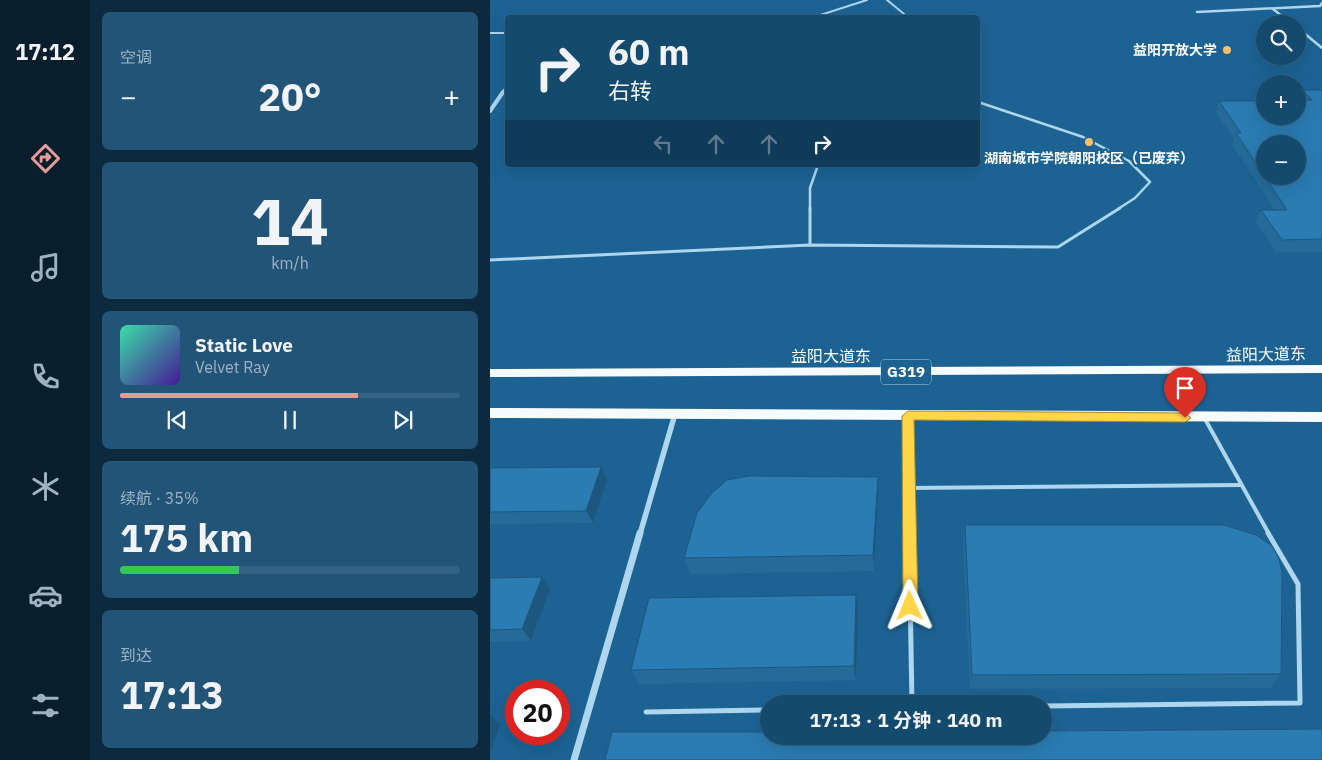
<!DOCTYPE html>
<html lang="zh">
<head>
<meta charset="utf-8">
<style>
	body { margin:0; font-family:"IBM Plex Sans","Noto Sans SC",sans-serif; background:#225477; color:#f1f3f6; height:100vh; display:flex; flex-direction:column; font-size:19px; white-space:nowrap }
	* { box-sizing:border-box; margin:0 }
	p { font-size:16px; color:#9db3c3 }
	.icon { flex:none; width:28px; height:28px; fill:none; stroke:currentColor; stroke-width:2; stroke-linecap:round; stroke-linejoin:round }
	.map { position:relative; flex:1; overflow:hidden }
	.details { display:flex; flex-direction:column; gap:12px; padding:12px; background:#0c293d; width:400px }
	.details>* { flex:none }
	.guide { position:absolute; left:15px; top:15px; width:475px; height:152px; border-radius:5px; box-shadow:0 5px 20px #0002,0 0 0 1px #346282; background:#154a6f; color:#f1f3f6; overflow:hidden }
	.tools { position:absolute; left:766px; top:15px; display:grid; gap:10px }
	.tools a { display:grid; place-items:center; width:50px; height:50px; border-radius:50%; background:#154a6f; box-shadow:0 5px 20px #0002,0 0 0 1px #346282; font-size:25px }
	.speed { position:absolute; left:15px; top:680px; display:flex; gap:10px; font-size:25px; font-weight:700; text-align:center }
	.speed>* { display:grid; place-content:center; width:65px; height:65px; border-radius:50%; background:#154a6f; box-shadow:0 5px 20px #0002,0 0 0 1px #346282; line-height:1 }
	.speed .limit { border:8px solid #d22; background:#fff; color:#111 }
	.pin { position:absolute; display:grid; place-items:center; width:42px; height:42px; color:#fff; margin:-51px -21px; border-radius:50% 50% 50% 0; rotate:-45deg; box-shadow:0 0 5px #0007 }
	.pin .icon { rotate:45deg }
	.me { position:absolute; width:55px; margin:-28px; rotate:359deg; stroke-linejoin:round; filter:drop-shadow(0 0 4px #0008) }
	.turn { display:flex; align-items:center; gap:18px; height:105px; padding:0 20px; font-size:22px }
	.turn .icon { width:65px; height:65px; stroke-width:2.5 }
	.turn b { display:block; font-size:35px; line-height:42px }
	.lanes { display:flex; align-items:center; height:48px; padding:0 20px; background:#0003; justify-content:center; gap:25px; direction:ltr }
	.lanes .off { opacity:.35 }
	.big { font-size:38px; font-weight:700; line-height:1.1 }
	.details .card { flex:1; display:flex; flex-direction:column; justify-content:center; gap:8px; min-width:0; padding:0 18px; border-radius:8px; background:#225477 }
	.details .dial { align-items:center; gap:0 }
	.dial b { font-size:65px; line-height:1 }
	.song { display:flex; align-items:center; gap:15px }
	.cover { width:60px; height:60px; border-radius:8px; background:linear-gradient(135deg,hsl(160 70% 55%),hsl(260 70% 35%)) }
	.played { height:5px; border-radius:2px; background:linear-gradient(90deg,#e69b98 70%,#346282 70%) }
	.keys { display:flex; justify-content:space-around; direction:ltr }
	.heat { display:flex; justify-content:space-between; align-items:center; font-size:28px; direction:ltr }
	.charge { height:8px; border-radius:4px; background:linear-gradient(90deg,#34c759 35%,#346282 0) }
	.trip { position:absolute; left:270px; top:695px; width:292px; height:50px; border-radius:25px; background:#154a6f; box-shadow:0 5px 20px #0002,0 0 0 1px #346282; font-weight:700; line-height:50px; text-align:center }
	main { display:flex; flex:1; min-height:0 }
	.dock { display:flex; flex-direction:column; width:90px; justify-content:space-around; align-items:center; background:#081e2c; color:#9db3c3 }
	.dock .icon { width:35px; height:35px }
	.dock .current { color:#e69b98 }
	.dock b { font-size:22px; color:#f1f3f6 }
	.map>svg:first-child { display:block }
	.lines { fill:none; stroke-linecap:round; stroke-linejoin:round }
	.lane-far4 { stroke:#aed6ef; stroke-width:2 }
	.lane-far3 { stroke:#aed6ef; stroke-width:2.5 }
	.lane-far2 { stroke:#aed6ef; stroke-width:3 }
	.lane-far1 { stroke:#aed6ef; stroke-width:4 }
	.lane { stroke:#aed6ef; stroke-width:5 }
	.street-far3 { stroke:#aed6ef; stroke-width:2.5 }
	.street-far2 { stroke:#aed6ef; stroke-width:4 }
	.street-far1 { stroke:#aed6ef; stroke-width:5.5 }
	.street { stroke:#aed6ef; stroke-width:7 }
	.primary { fill:#f6fbff; fill-rule:evenodd }
	.wall { fill:#256b99 }
	.shaded-wall { fill:#1e577d }
	.building { fill:#2b7cb2; stroke:#1e577d; fill-rule:evenodd }
	.route { fill:#ffd54a; stroke:#a68a30 }
	.poi-dot { fill:#ffbd6c; stroke:#1c6394; stroke-width:2 }
	.labels { text-anchor:middle; stroke-width:5; stroke-linejoin:round; paint-order:stroke }
	.far-poi-label { font-size:14px; font-weight:bold; fill:#fff; stroke:#1c6394; text-anchor:end }
	.shield { fill:#1c6394; stroke:#bbd0df; stroke-width:1 }
	.shield-label { font-size:15px; font-weight:bold; fill:#fff }
	.street-label { font-size:16px; fill:#fff; stroke:#1c6394 }
</style>
</head>
<body>
<main>
<nav class="dock">
<b>17:12</b>
<svg class="icon current" aria-label="directions" viewBox="0 0 24 24"><path d="M12 3l9 9-9 9-9-9zM9 14v-3h6M13 9l2 2-2 2"/></svg>
<svg class="icon" aria-label="music" viewBox="0 0 24 24"><path d="M9 18V5l10-2v13"/><circle cx="6" cy="18" r="3"/><circle cx="16" cy="16" r="3"/></svg>
<svg class="icon" aria-label="phone" viewBox="0 0 24 24"><path d="M5 4h4l2 5-3 2q2 4 5 5l2-3 5 2v4C11 20 4 13 5 4z"/></svg>
<svg class="icon" aria-label="climate" viewBox="0 0 24 24"><path d="M12 3v18M4 7l16 10M4 17L20 7"/></svg>
<svg class="icon" aria-label="car" viewBox="0 0 24 24"><path d="M5 17H2v-5l4-1 3-4h7l3 4 3 1v5h-3M9 17h6M6 11h13"/><circle cx="7" cy="17" r="2"/><circle cx="17" cy="17" r="2"/></svg>
<svg class="icon" aria-label="filters" viewBox="0 0 24 24"><path d="M4 7h16M4 17h16"/><circle cx="9" cy="7" r="2"/><circle cx="15" cy="17" r="2"/></svg>
</nav>
<section class="details">
<div class="card"><p>空调</p>
<div class="heat"><a>−</a><b class="big">20°</b><a>+</a></div>
</div>
<div class="card dial"><b>14</b><p>km/h</p></div>
<div class="card">
<div class="song"><i class="cover"></i><div><b>Static Love</b><p>Velvet Ray</p></div></div>
<div class="played"></div>
<div class="keys"><svg class="icon" aria-label="previous" viewBox="0 0 24 24"><path d="M18 5L8 12l10 7zM5 5v14"/></svg><svg class="icon" aria-label="pause" viewBox="0 0 24 24"><path d="M8 5v14M16 5v14"/></svg><svg class="icon" aria-label="next" viewBox="0 0 24 24"><path d="M6 5l10 7-10 7zM19 5v14"/></svg></div>
</div>
<div class="card"><p>续航 · 35%</p><b class="big">175 km</b><div class="charge"></div></div>
<div class="card"><p>到达</p><b class="big">17:13</b></div>
</section>
<div class="map">
<svg width="832" height="760" viewBox="0 0 832 760">
	<rect width="100%" height="100%" fill="#1c6394"/>
	<g class="lines">
		<g class="lane-far4">
			<path d="M 397,0 L 419,18"/>
			<path d="M 321,18 L 377,0"/>
			<path d="M 0,33 L 18,33"/>
		</g>
		<g class="lane-far3">
			<path d="M 488,102 L 593,137 L 639,161 L 660,182 L 645,198 L 628,209"/>
			<path d="M 320,209 L 320,188 L 328,165"/>
		</g>
		<g class="lane-far2">
			<path d="M 320,208 L 320,245"/>
			<path d="M 0,260 L 320,245 L 568,247 L 630,208"/>
		</g>
		<g class="lane-far1">
			<path d="M 417,416 L 419,534"/>
			<path d="M 715,419 L 779,534"/>
			<path d="M 419,488 L 751,485"/>
		</g>
		<g class="lane">
			<path d="M 419,533 L 422,704"/>
			<path d="M 554,706 L 810,703 L 808,584 L 778,533"/>
			<path d="M 156,712 L 279,710"/>
		</g>
		<g class="street-far3">
			<path d="M 783,9 L 802,24"/>
			<path d="M 707,12 L 830,6 L 832,3"/>
			<path d="M 808,28 L 832,48"/>
			<path d="M 12,93 L 18,85"/>
		</g>
		<path class="street-far2" d="M 0,111 L 13,92"/>
		<path class="street-far1" d="M 150,534 L 185,414"/>
		<path class="street" d="M 84,760 L 150,533"/>
		<g class="primary">
			<path d="M 832,365 L 832,373 L 0,377 L 0,369 Z"/>
			<path d="M 0,408 L 832,412 L 832,422 L 0,418 Z"/>
		</g>
	</g>
	<g class="wall">
		<path d="M 812,90 L 832,90 L 832,252 L 786,252 L 766,222 L 771,210 L 785,210 L 742,144 L 744,139 L 726,112 L 729,101 L 808,100 Z"/>
		<path d="M 111,467 L 117,480 L 103,523 L 0,524 L 0,468 Z"/>
		<path d="M 388,493 L 384,571 L 200,574 L 194,558 Z"/>
		<path d="M 475,525 L 791,674 L 780,688 L 480,689 L 473,541 Z"/>
		<path d="M 0,578 L 60,589 L 41,641 L 0,642 Z"/>
		<path d="M 368,610 L 366,680 L 150,684 L 141,670 Z"/>
	</g>
	<g class="shaded-wall">
		<path d="M 111,467 L 117,480 L 103,523 L 96,511 Z"/>
		<path d="M 388,477 L 388,493 L 384,571 L 383,555 Z"/>
		<path d="M 52,577 L 60,589 L 41,641 L 32,629 Z"/>
		<path d="M 366,595 L 368,610 L 366,680 L 364,666 Z"/>
		<path d="M 0,714 L 10,724 L 0,753 Z"/>
	</g>
	<g class="building">
		<path d="M 812,90 L 832,90 L 832,239 L 792,240 L 771,210 L 797,210 L 746,133 L 751,133 L 729,101 L 775,101 L 775,116 L 808,116 L 808,100 L 822,100 ZM 775,144 L 808,144 L 808,176 L 775,176 Z"/>
		<path d="M 111,467 L 96,511 L 0,512 L 0,468 Z"/>
		<path d="M 259,476 L 388,477 L 383,555 L 194,558 L 207,513 L 222,493 L 237,480 Z"/>
		<path d="M 475,525 L 734,525 L 766,535 L 782,546 L 789,558 L 792,573 L 791,674 L 482,675 Z"/>
		<path d="M 52,577 L 32,629 L 0,630 L 0,578 Z"/>
		<path d="M 366,595 L 364,666 L 141,670 L 159,598 Z"/>
		<path d="M 832,729 L 832,760 L 115,760 L 122,732 L 279,732 L 279,736 L 554,736 L 554,731 Z"/>
	</g>
	<path class="route" d="M 418,411 L 695,413 L 701,418 L 695,422 L 424,420 L 428,606 L 426,611 L 420,613 L 415,611 L 413,606 L 412,416 Z"/>
	<g class="poi-dot">
		<circle cx="737" cy="50" r="5"/>
		<circle cx="599" cy="142" r="5"/>
	</g>
	<g class="labels">
		<g class="far-poi-label">
			<text x="727" y="55">益阳开放大学</text>
			<text x="599" y="163" text-anchor="middle">湖南城市学院朝阳校区（已废弃）</text>
		</g>
		<rect class="shield" x="391" y="359.5" width="50" height="25" rx="4"/>
		<g class="shield-label">
			<text x="416" y="377">G319</text>
		</g>
		<g class="street-label">
			<text transform="translate(776 354) rotate(-1)" y="6">益阳大道东</text>
			<text x="341" y="362">益阳大道东</text>
		</g>
	</g>
</svg>
<div class="tools">
<a><svg class="icon" aria-label="search" viewBox="0 0 24 24"><circle cx="10" cy="10" r="6"/><path d="M15 15l6 6"/></svg></a>
<a>+</a>
<a>−</a>
</div>
<div class="speed"><div class="limit">20</div></div>
<div class="pin" style="left:695px;top:418px;background:#d93025"><svg class="icon" aria-label="arrive" viewBox="0 0 24 24"><path d="M6 21V4h12l-3 4 3 4H6"/></svg></div>
<svg class="me" style="left:420px;top:606px" viewBox="-20 -20 40 40"><path d="M0-17L14 15 0 8-14 15z" fill="#ffd54a" stroke="#fff" stroke-width="4"/></svg>
<div class="trip">17:13 · 1 分钟 · 140 m</div>
<div class="guide">
<div class="turn"><svg class="icon" aria-label="right" viewBox="0 0 24 24"><path d="M7 20v-9h11M14 6l5 5-5 5"/></svg><div><b>60 m</b>右转</div></div>
<div class="lanes"><svg class="icon off" aria-label="left" viewBox="0 0 24 24"><path d="M17 20v-9H6M10 6l-5 5 5 5"/></svg><svg class="icon off" aria-label="ahead" viewBox="0 0 24 24"><path d="M12 20V5M6 11l6-6 6 6"/></svg><svg class="icon off" aria-label="ahead" viewBox="0 0 24 24"><path d="M12 20V5M6 11l6-6 6 6"/></svg><svg class="icon" aria-label="right" viewBox="0 0 24 24"><path d="M7 20v-9h11M14 6l5 5-5 5"/></svg></div>
</div>
</div>
</main>
</body>
</html>
